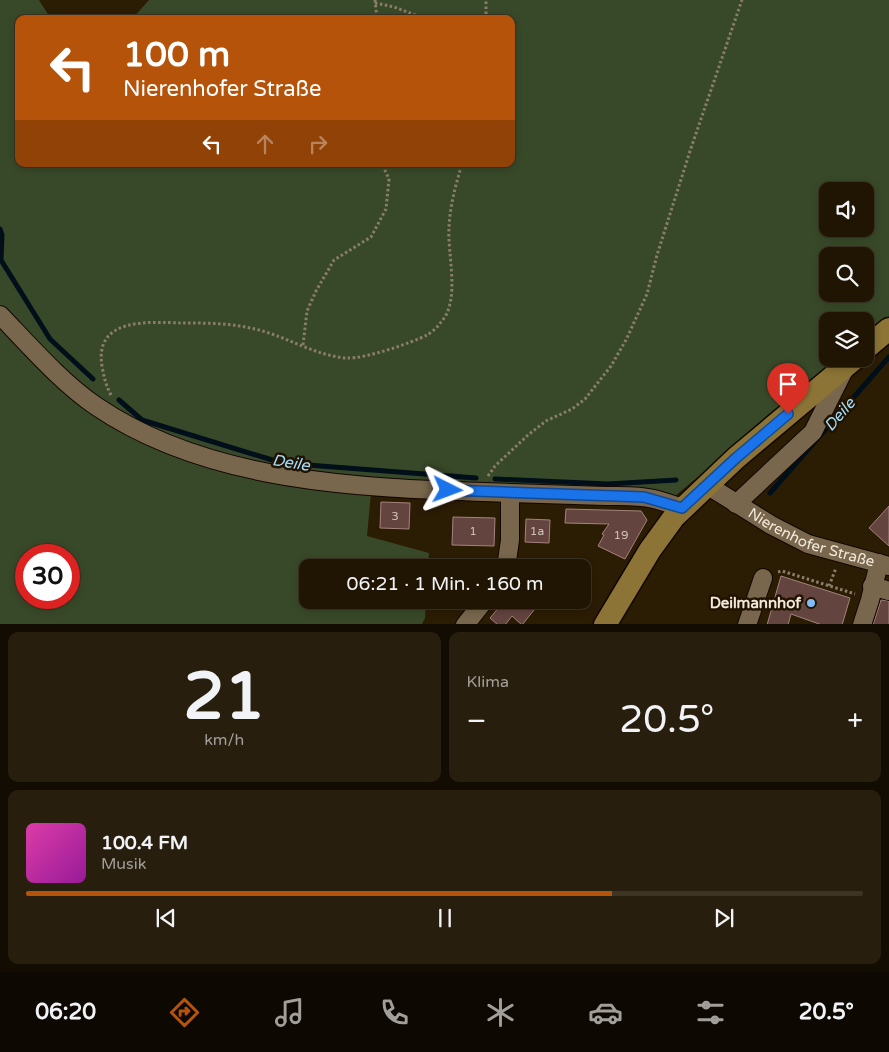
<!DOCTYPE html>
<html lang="de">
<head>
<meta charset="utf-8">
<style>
	body { margin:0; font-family:"Varela Round",sans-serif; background:#281e0d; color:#f1f3f6; height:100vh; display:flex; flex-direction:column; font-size:19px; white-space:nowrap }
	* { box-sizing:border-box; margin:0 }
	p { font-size:16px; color:#a29f9a }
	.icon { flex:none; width:28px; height:28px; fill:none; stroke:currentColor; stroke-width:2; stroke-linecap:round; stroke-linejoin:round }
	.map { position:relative; height:624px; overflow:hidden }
	.details { display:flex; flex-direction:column; gap:8px; padding:8px; background:#120c02; flex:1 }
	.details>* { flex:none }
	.banner { position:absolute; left:15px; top:15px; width:500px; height:152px; border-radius:10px; box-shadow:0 2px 8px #0003,0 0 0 1px #3d3425; background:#b45309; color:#fff; overflow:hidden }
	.buttons { position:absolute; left:819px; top:182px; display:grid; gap:10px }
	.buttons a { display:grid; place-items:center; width:55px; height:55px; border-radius:10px; background:#201503; box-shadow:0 2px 8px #0003,0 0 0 1px #3d3425; font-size:25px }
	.speed { position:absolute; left:15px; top:544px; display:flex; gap:10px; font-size:25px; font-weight:700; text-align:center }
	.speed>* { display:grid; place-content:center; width:65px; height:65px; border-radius:50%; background:#201503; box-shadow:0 2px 8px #0003,0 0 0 1px #3d3425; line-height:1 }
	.speed .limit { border:8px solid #d22; background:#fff; color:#111 }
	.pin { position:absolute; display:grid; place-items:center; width:42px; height:42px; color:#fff; margin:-51px -21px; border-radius:50% 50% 50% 0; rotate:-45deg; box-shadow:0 0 5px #0007 }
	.pin .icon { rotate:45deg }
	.me { position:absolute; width:55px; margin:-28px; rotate:93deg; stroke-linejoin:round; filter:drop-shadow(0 0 4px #0008) }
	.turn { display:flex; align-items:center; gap:18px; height:105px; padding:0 25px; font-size:22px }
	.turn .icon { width:65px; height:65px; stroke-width:2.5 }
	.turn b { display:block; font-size:35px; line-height:42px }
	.lanes { display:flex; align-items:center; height:48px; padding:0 25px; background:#0003; justify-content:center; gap:25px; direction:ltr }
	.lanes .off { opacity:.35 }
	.big { font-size:38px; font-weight:600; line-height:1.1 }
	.details .widget { flex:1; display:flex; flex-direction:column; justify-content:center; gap:8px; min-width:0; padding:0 18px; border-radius:10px; background:#281e0d }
	.details .dial { align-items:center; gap:0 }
	.dial b { font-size:65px; line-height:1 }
	.song { display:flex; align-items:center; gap:15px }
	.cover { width:60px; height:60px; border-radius:8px; background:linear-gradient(135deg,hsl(320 70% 55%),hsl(300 70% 35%)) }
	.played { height:5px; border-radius:2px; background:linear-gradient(90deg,#b45309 70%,#3d3425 70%) }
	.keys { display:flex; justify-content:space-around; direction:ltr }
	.heat { display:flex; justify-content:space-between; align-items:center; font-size:28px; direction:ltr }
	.details .tiles { flex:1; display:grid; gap:8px; grid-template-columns:1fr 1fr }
	.widget:last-child { grid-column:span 2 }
	.trip { position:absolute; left:299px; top:559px; width:292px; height:50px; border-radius:10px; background:#201503; box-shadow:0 2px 8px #0003,0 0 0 1px #3d3425; font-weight:600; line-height:50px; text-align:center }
	.tabs { display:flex; height:80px; justify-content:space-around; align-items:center; background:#0d0801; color:#a29f9a }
	.tabs .icon { width:35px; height:35px }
	.tabs .current { color:#b45309 }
	.tabs b { font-size:22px; color:#f1f3f6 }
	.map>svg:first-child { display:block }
	.green { fill:#384929; fill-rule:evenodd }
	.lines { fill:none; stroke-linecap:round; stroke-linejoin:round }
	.stream { stroke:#000f1a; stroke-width:5 }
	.building { fill:#63443f; stroke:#a5837d }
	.minor-casing { stroke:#130600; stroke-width:20 }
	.major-casing { stroke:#130600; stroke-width:25 }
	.path { stroke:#8a7e6a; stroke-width:3; stroke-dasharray:2.5 2.5; stroke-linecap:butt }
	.minor { stroke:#78674d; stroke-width:18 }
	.major { stroke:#8c7436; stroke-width:22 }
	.route-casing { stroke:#114b97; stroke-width:12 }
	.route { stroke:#1a73e8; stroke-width:9 }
	.poi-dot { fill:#81bcfa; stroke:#211300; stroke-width:2 }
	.labels { text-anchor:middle; stroke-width:5; stroke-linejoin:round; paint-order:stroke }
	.number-label { font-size:12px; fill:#cec0b3 }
	.street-label { font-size:15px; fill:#f2e9da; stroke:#211300 }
	.poi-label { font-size:15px; font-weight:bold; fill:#f2e9da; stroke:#211300; text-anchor:end }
	.water-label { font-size:16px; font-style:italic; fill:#a3dcfc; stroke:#211300 }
</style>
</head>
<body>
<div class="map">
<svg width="889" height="625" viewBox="0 0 889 625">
	<rect width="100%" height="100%" fill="#2b1c04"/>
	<path class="green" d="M 0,0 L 39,0 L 51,19 L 19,19 L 19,164 L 511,164 L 511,19 L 132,19 L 149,0 L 889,0 L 889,317 L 865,337 L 865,321 L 828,321 L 828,359 L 839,359 L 675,496 L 568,489 L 371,493 L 367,536 L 429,553 L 428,567 L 308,568 L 308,600 L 426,600 L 425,618 L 422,624 L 0,624 ZM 828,191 L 865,191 L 865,229 L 828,229 ZM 828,256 L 865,256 L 865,294 L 828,294 ZM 26,555 L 69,555 L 69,598 L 26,598 Z"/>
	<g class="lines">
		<g class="stream">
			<path d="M 0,229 L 2,235 L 1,260 L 50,339 L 93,379"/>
			<path d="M 119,400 L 142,420 L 282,463 L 476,478"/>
			<path d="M 495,479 L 608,484 L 676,480"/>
			<path d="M 770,493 L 889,357"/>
		</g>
	</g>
	<g class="building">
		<path d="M 381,502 L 410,503 L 409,529 L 380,528 Z"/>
		<path d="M 889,506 L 889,546 L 869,528 Z"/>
		<path d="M 566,509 L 641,511 L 647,520 L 625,559 L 598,546 L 604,535 L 602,534 L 609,524 L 565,523 Z"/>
		<path d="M 453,517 L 495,518 L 494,546 L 452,545 Z"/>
		<path d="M 526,519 L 550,520 L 549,543 L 525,542 Z"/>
		<path d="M 781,576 L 850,598 L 842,625 L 822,625 L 791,614 L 788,625 L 767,625 Z"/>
		<path d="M 505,600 L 542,600 L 522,625 L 512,616 L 505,625 L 498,625 L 490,618 Z"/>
		<path d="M 881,600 L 889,601 L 889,625 L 873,625 Z"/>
	</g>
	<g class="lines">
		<g class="minor-casing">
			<g id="minor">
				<path d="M 0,315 C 29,345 62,383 96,406 C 213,486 373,488 511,493 C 542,494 573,495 605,496 C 621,496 638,495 654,499 C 663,501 673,505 682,508"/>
				<path id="s1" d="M 707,485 L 771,525 L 808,544 L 889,566"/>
				<path d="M 736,504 L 813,432 L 843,372"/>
				<path d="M 506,568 L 510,540 L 510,493"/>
				<path d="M 872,586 L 889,591"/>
				<path d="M 465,625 L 485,600"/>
				<path d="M 747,625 L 763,578"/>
				<path d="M 862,625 L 870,600 L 879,563"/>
			</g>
		</g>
		<g class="major-casing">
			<g id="major">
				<path d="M 865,349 L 889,329"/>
				<path d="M 605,625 L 650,550 L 674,517 L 736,458 L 854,359"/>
			</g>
		</g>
		<g class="path">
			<path d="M 375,0 L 377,19"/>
			<path d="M 375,3 L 394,7 L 426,19"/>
			<path d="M 486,19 L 486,0"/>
			<path d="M 303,345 L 307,311 L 316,291 L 334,260 L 371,237 L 386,209 L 389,179 L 382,164"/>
			<path d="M 111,395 C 106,386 104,377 102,366 C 94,317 149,322 182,323 C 205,323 228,323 250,328 C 283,334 314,356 347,358 C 365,359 411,343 427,335 C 432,332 438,327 441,322 C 461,301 447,253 449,227 C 450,205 456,184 462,164"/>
			<path d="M 488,476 L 495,466 L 528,435 L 546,421 L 572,409 L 585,399 L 611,366 L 626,340 L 647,294 L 657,255 L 691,148 L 742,0"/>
			<path d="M 778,572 L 782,571 L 855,594"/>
			<path d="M 829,586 L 836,568"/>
		</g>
		<use href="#minor" class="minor"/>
		<use href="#major" class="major"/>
	</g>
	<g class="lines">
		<g class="route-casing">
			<path id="route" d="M 448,490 L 644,497 L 682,508 L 736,458 L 788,414"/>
		</g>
		<use href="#route" class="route"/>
	</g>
	<circle class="poi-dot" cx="811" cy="603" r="5"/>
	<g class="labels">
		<g class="number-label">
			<text x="395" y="520">3</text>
			<text x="473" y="535">1</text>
			<text x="537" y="535">1a</text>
			<text x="621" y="539">19</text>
		</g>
		<g class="street-label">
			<text dy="5" stroke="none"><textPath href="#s1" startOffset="118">Nierenhofer Straße</textPath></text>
		</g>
		<g class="poi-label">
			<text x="801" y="608">Deilmannhof</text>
		</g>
		<g class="water-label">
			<text transform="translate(839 414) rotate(-49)" y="6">Deile</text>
			<text transform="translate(291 462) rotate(9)" y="6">Deile</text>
		</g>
	</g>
</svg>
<div class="buttons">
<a><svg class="icon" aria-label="sound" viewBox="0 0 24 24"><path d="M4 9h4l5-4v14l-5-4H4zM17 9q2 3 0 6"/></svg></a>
<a><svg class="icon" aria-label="search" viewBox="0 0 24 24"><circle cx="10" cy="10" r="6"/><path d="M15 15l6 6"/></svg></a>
<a><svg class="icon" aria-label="layers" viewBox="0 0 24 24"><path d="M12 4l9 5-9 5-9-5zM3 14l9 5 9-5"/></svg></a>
</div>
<div class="speed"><div class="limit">30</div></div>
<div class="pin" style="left:788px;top:414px;background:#d93025"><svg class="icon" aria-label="arrive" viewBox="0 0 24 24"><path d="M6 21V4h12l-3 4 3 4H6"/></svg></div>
<svg class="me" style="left:448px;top:490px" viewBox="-20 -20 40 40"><path d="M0-17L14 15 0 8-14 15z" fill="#1a73e8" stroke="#fff" stroke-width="4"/></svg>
<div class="trip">06:21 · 1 Min. · 160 m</div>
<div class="banner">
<div class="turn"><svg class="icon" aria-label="left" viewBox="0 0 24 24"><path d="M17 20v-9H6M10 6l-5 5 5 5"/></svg><div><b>100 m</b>Nierenhofer Straße</div></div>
<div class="lanes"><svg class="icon" aria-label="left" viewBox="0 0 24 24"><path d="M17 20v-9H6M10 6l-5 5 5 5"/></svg><svg class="icon off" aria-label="ahead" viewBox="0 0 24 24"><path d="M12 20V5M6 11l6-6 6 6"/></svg><svg class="icon off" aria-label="right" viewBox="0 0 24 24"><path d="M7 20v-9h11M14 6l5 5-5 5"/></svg></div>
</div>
</div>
<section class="details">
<div class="tiles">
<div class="widget dial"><b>21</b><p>km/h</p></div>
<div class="widget"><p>Klima</p>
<div class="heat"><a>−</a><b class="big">20.5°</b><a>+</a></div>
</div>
<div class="widget">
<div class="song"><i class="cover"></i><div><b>100.4 FM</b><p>Musik</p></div></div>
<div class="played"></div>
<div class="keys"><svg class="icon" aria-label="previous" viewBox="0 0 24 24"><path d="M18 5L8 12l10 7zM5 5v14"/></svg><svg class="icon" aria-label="pause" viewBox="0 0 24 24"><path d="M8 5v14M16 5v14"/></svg><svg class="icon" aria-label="next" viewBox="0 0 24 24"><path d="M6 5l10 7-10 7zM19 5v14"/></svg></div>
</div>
</div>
</section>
<nav class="tabs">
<b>06:20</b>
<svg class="icon current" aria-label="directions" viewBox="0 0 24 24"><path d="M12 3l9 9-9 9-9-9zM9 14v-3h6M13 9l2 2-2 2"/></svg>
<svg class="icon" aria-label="music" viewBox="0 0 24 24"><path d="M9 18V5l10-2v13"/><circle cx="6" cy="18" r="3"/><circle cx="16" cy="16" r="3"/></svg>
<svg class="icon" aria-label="phone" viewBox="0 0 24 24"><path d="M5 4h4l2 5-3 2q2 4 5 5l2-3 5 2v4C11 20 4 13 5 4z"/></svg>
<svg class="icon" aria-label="climate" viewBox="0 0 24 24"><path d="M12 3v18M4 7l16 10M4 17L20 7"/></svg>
<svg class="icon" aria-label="car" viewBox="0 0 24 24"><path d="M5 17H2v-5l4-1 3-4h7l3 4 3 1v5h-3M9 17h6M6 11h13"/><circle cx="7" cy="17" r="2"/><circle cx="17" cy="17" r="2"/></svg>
<svg class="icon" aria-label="filters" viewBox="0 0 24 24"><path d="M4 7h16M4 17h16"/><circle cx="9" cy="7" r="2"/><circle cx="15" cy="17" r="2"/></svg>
<b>20.5°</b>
</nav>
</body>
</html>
